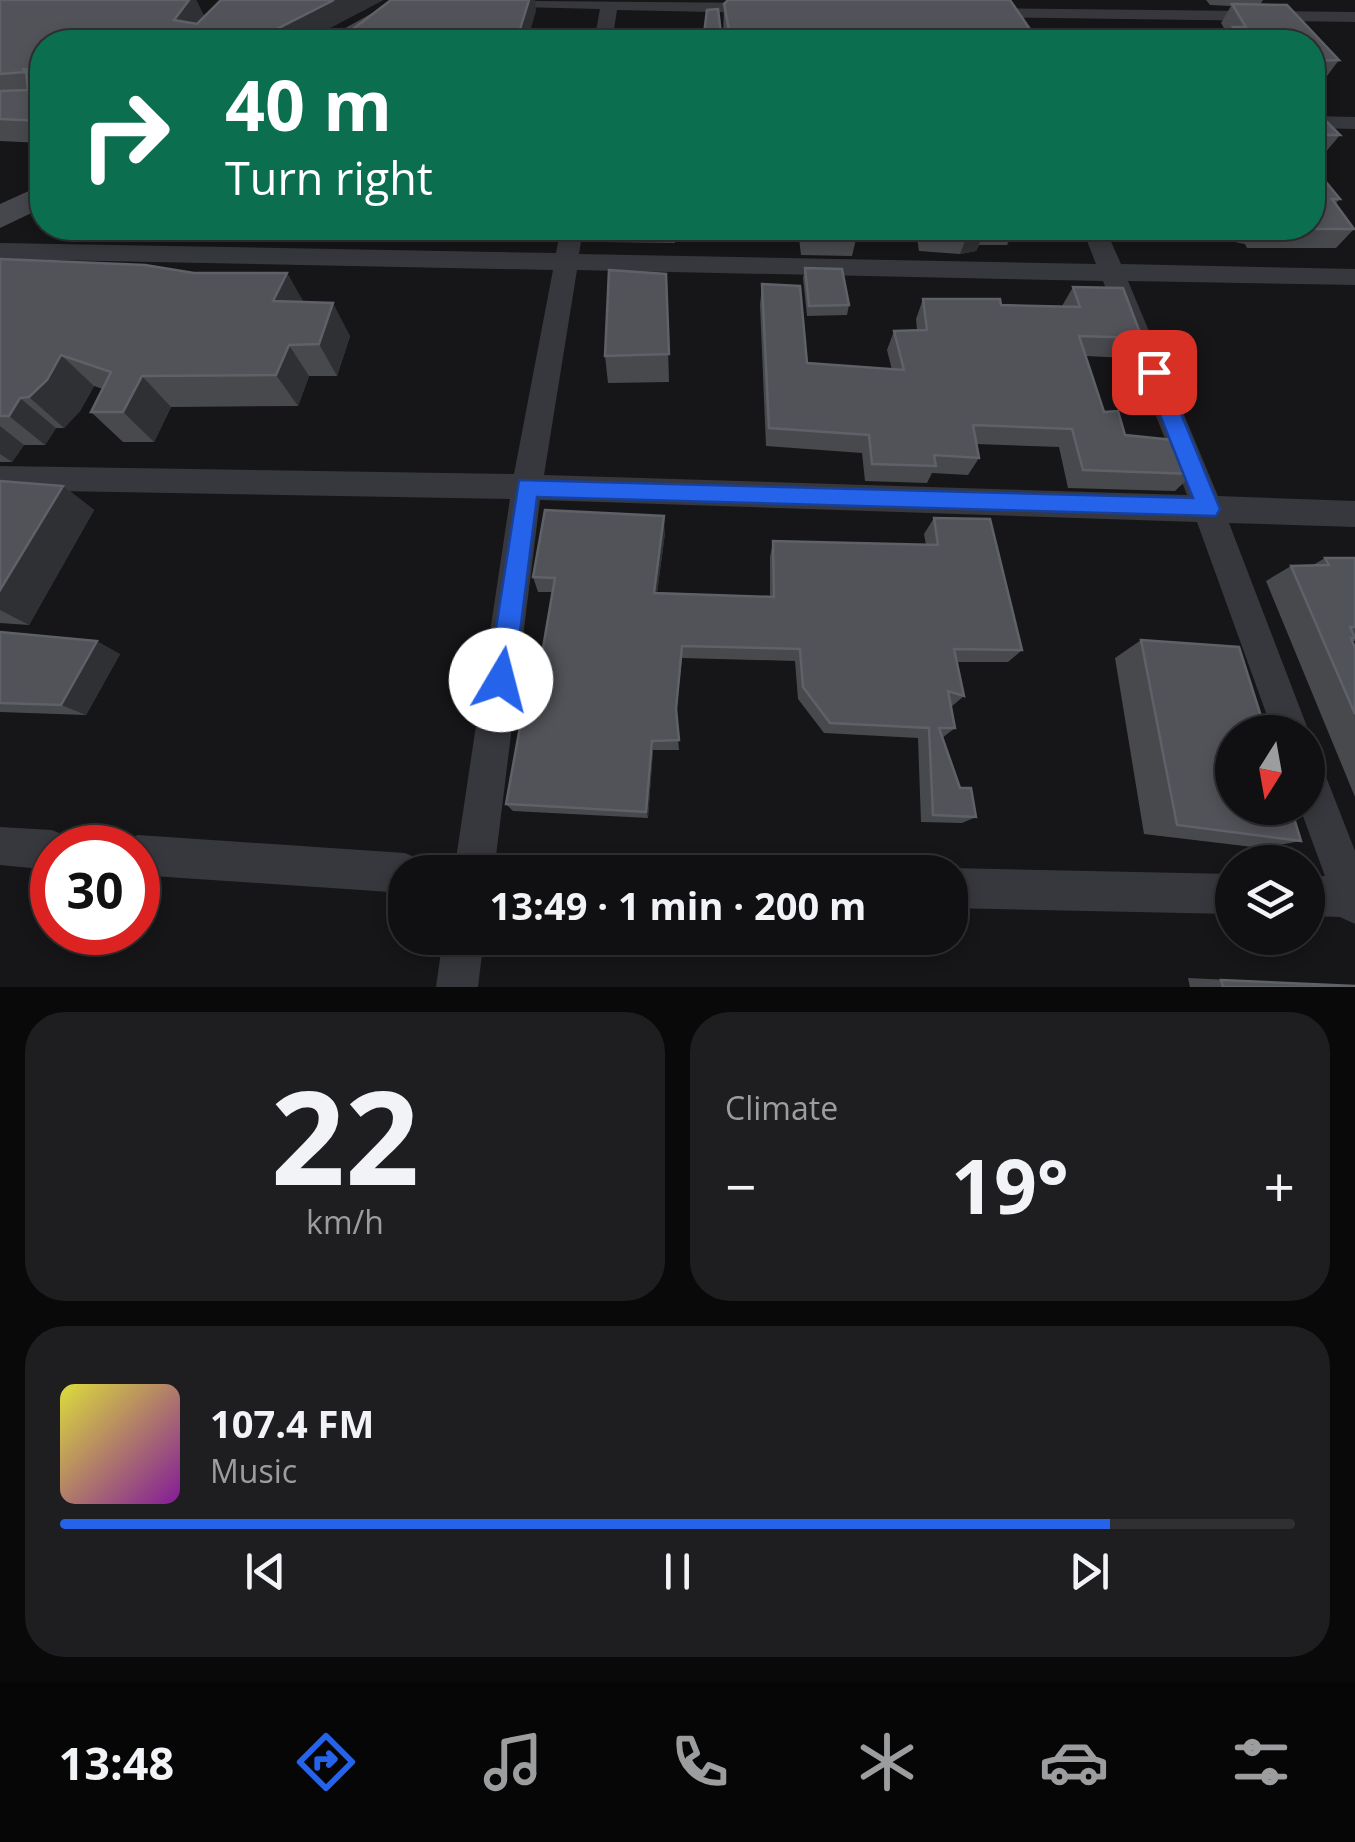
<!DOCTYPE html>
<html lang="en">
<head>
<meta charset="utf-8">
<style>
	body { margin:0; font-family:"Open Sans",sans-serif; background:#1e1e20; color:#f1f3f6; height:100vh; display:flex; flex-direction:column; font-size:38px; white-space:nowrap }
	* { box-sizing:border-box; margin:0 }
	p { font-size:32px; color:#9c9d9f }
	.icon { flex:none; width:55px; height:55px; fill:none; stroke:currentColor; stroke-width:2; stroke-linecap:round; stroke-linejoin:round }
	.map { position:relative; height:987px; overflow:hidden }
	.sheet { display:flex; flex-direction:column; gap:25px; padding:25px; background:#09090a; flex:1 }
	.sheet>* { flex:none }
	.top-card { position:absolute; left:30px; top:30px; width:1295px; height:210px; border-radius:40px; box-shadow:0 5px 15px #0003,0 0 0 2px #303032; background:#0b6e4f; color:#fff; overflow:hidden }
	.needle { width:65px; rotate:191deg }
	.tools { position:absolute; left:1215px; top:715px; display:grid; gap:20px }
	.tools a { display:grid; place-items:center; width:110px; height:110px; border-radius:50%; background:#101012; box-shadow:0 5px 15px #0003,0 0 0 2px #303032; font-size:50px }
	.speed { position:absolute; left:30px; top:825px; display:flex; gap:20px; font-size:50px; font-weight:700; text-align:center }
	.speed>* { display:grid; place-content:center; width:130px; height:130px; border-radius:50%; background:#101012; box-shadow:0 5px 15px #0003,0 0 0 2px #303032; line-height:1 }
	.speed .limit { border:15px solid #d22; background:#fff; color:#111 }
	.pin { position:absolute; display:grid; place-items:center; width:85px; height:85px; color:#fff; margin:-42px; border-radius:20px; box-shadow:0 5px 15px #0006 }
	.me { position:absolute; width:110px; margin:-55px; rotate:8deg; stroke-linejoin:round; filter:drop-shadow(0 0 8px #0008) }
	.turn { display:flex; align-items:center; gap:35px; height:210px; padding:0 30px; font-size:45px }
	.turn .icon { width:130px; height:130px; stroke-width:2.5 }
	.turn b { display:block; font-size:70px; line-height:85px }
	.big { font-size:75px; font-weight:700; line-height:1.1 }
	.sheet .tile { flex:1; display:flex; flex-direction:column; justify-content:center; gap:15px; min-width:0; padding:0 35px; border-radius:40px; background:#1e1e20 }
	.sheet .dial { align-items:center; gap:0 }
	.dial b { font-size:130px; line-height:1 }
	.song { display:flex; align-items:center; gap:30px }
	.cover { width:120px; height:120px; border-radius:15px; background:linear-gradient(135deg,hsl(60 70% 55%),hsl(290 70% 35%)) }
	.played { height:10px; border-radius:5px; background:linear-gradient(90deg,#2563eb 85%,#303032 85%) }
	.keys { display:flex; justify-content:space-around; direction:ltr }
	.heat { display:flex; justify-content:space-between; align-items:center; font-size:55px; direction:ltr }
	.sheet .tiles { flex:1; display:grid; gap:25px; grid-template-columns:1fr 1fr }
	.tile:last-child { grid-column:span 2 }
	.trip { position:absolute; left:388px; top:855px; width:580px; height:100px; border-radius:40px; background:#101012; box-shadow:0 5px 15px #0003,0 0 0 2px #303032; font-weight:700; line-height:100px; text-align:center }
	.menu { display:flex; height:160px; justify-content:space-around; align-items:center; background:#060607; color:#9c9d9f }
	.menu .icon { width:70px; height:70px }
	.menu .active { color:#2563eb }
	.menu b { font-size:45px; color:#f1f3f6 }
	.map>svg:first-child { display:block }
	.lines { fill:none; stroke-linecap:round; stroke-linejoin:round }
	.street { fill:#37383d; fill-rule:evenodd }
	.secondary { fill:#45474d; fill-rule:evenodd }
	.wall { fill:#47494d }
	.shaded-wall { fill:#2f3033 }
	.building { fill:#525359; stroke:#5f6168; stroke-width:2.5 }
	.route { fill:#2563eb; stroke:#184099; stroke-width:2.5 }
</style>
</head>
<body>
<div class="map">
<svg width="1355" height="987" viewBox="0 0 1355 987">
	<rect width="100%" height="100%" fill="#161618"/>
	<g class="lines">
		<g class="street">
			<path d="M 426,0 L 762,3 L 771,8 L 762,13 L 617,10 L 612,42 L 594,42 L 600,9 L 435,5 Z"/>
			<path d="M 972,8 L 1355,12 L 1355,22 L 978,17 L 972,16 Z"/>
			<path d="M 1312,116 L 1355,117 L 1355,129 L 1312,128 Z"/>
			<path d="M 561,228 L 583,228 L 579,254 L 1096,264 L 1082,228 L 1105,228 L 1121,264 L 1355,269 L 1355,285 L 1128,281 L 1218,496 L 1355,501 L 1355,527 L 1229,523 L 1309,732 L 1308,736 L 1273,732 L 1197,522 L 540,500 L 494,872 L 454,872 L 510,499 L 0,490 L 0,466 L 514,474 L 553,270 L 0,259 L 0,243 L 556,253 ZM 577,270 L 1103,281 L 1187,495 L 544,475 Z"/>
			<path d="M 1308,758 L 1321,764 L 1355,851 L 1355,924 L 1340,917 L 1308,916 L 1308,876 L 1325,876 L 1300,808 L 1308,808 Z"/>
			<path d="M 0,827 L 52,830 L 66,836 L 70,848 L 52,848 L 52,870 L 0,865 Z"/>
			<path d="M 138,835 L 405,853 L 419,859 L 425,872 L 405,872 L 405,893 L 138,875 L 138,848 L 122,848 L 124,841 Z"/>
			<path d="M 950,868 L 1232,874 L 1232,914 L 950,908 L 950,872 L 939,872 Z"/>
			<path d="M 443,938 L 484,938 L 478,987 L 436,987 Z"/>
		</g>
		<g class="secondary">
			<path d="M 396,0 L 427,0 L 352,42 L 320,42 Z"/>
			<path d="M 42,185 L 42,208 L 0,228 L 0,204 Z"/>
		</g>
	</g>
	<g class="wall">
		<path d="M 0,0 L 196,0 L 204,16 L 221,0 L 383,0 L 303,42 L 42,42 L 42,143 L 0,141 Z"/>
		<path d="M 1206,0 L 1263,0 L 1260,5 L 1339,60 L 1324,80 L 1312,80 L 1312,42 L 1224,42 L 1228,35 L 1221,23 L 1231,6 L 1210,5 Z"/>
		<path d="M 724,4 L 1036,38 L 1034,42 L 723,42 Z"/>
		<path d="M 1312,107 L 1340,135 L 1324,154 L 1312,155 Z"/>
		<path d="M 1312,165 L 1340,199 L 1336,203 L 1354,229 L 1336,248 L 1247,248 L 1245,244 L 1189,233 L 1186,228 L 1312,228 Z"/>
		<path d="M 53,228 L 313,228 L 308,240 L 64,240 Z"/>
		<path d="M 599,228 L 699,228 L 698,236 L 675,235 L 675,243 L 601,242 Z"/>
		<path d="M 750,228 L 1016,228 L 1007,245 L 979,245 L 976,251 L 960,254 L 919,251 L 917,238 L 911,237 L 910,232 L 856,229 L 857,235 L 852,256 L 801,255 L 799,238 L 750,237 Z"/>
		<path d="M 0,259 L 194,273 L 287,273 L 303,302 L 350,336 L 337,376 L 309,376 L 298,406 L 171,407 L 154,442 L 123,442 L 91,412 L 103,389 L 94,386 L 80,411 L 64,428 L 56,428 L 45,445 L 24,445 L 12,462 L 0,462 Z"/>
		<path d="M 805,268 L 849,305 L 847,315 L 807,316 L 803,278 Z"/>
		<path d="M 666,274 L 669,382 L 608,383 L 605,356 Z"/>
		<path d="M 762,284 L 807,363 L 892,370 L 887,350 L 894,331 L 917,330 L 916,319 L 923,299 L 1001,305 L 1062,306 L 1073,287 L 1142,338 L 1128,358 L 1086,356 L 1104,412 L 1125,435 L 1193,474 L 1175,491 L 1068,488 L 1059,447 L 976,444 L 979,458 L 968,475 L 932,473 L 927,483 L 865,481 L 862,453 L 766,446 L 760,305 Z"/>
		<path d="M 0,481 L 63,486 L 94,510 L 29,625 L 0,623 Z"/>
		<path d="M 934,518 L 1022,650 L 1008,662 L 956,662 L 964,696 L 951,707 L 955,728 L 942,738 L 960,788 L 976,817 L 962,823 L 921,822 L 918,738 L 824,733 L 798,699 L 795,661 L 682,658 L 676,715 L 679,750 L 653,750 L 648,818 L 513,811 L 506,804 L 543,648 L 552,592 L 538,592 L 533,577 L 665,533 L 657,593 L 770,597 L 770,557 L 773,541 L 926,545 L 924,534 Z"/>
		<path d="M 1325,558 L 1355,558 L 1355,641 L 1352,641 L 1355,648 L 1355,797 L 1266,581 L 1291,566 L 1313,565 Z"/>
		<path d="M 0,632 L 120,654 L 86,715 L 0,712 Z"/>
		<path d="M 1141,640 L 1301,841 L 1261,848 L 1144,834 L 1115,658 Z"/>
		<path d="M 1188,978 L 1355,986 L 1355,987 L 1190,987 Z"/>
	</g>
	<g class="shaded-wall">
		<path d="M 189,0 L 196,0 L 204,16 L 186,42 L 174,20 Z"/>
		<path d="M 334,0 L 383,0 L 303,42 L 251,42 Z"/>
		<path d="M 529,0 L 535,0 L 536,11 L 527,42 L 516,42 Z"/>
		<path d="M 301,228 L 313,228 L 308,240 Z"/>
		<path d="M 985,230 L 976,251 L 960,254 L 968,233 Z"/>
		<path d="M 287,273 L 306,306 L 273,301 Z"/>
		<path d="M 333,303 L 350,336 L 337,376 L 319,344 Z"/>
		<path d="M 289,345 L 309,376 L 298,406 L 276,375 Z"/>
		<path d="M 61,355 L 94,386 L 80,411 L 64,428 L 29,397 Z"/>
		<path d="M 142,376 L 171,407 L 154,442 L 123,412 Z"/>
		<path d="M 20,398 L 56,428 L 45,445 L 9,416 Z"/>
		<path d="M 0,426 L 24,445 L 12,462 L 0,454 Z"/>
		<path d="M 63,486 L 94,510 L 29,625 L 0,610 L 0,590 Z"/>
		<path d="M 664,516 L 665,533 L 655,607 L 654,593 Z"/>
		<path d="M 97,641 L 120,654 L 86,715 L 61,705 Z"/>
		<path d="M 652,741 L 653,750 L 648,818 L 646,812 Z"/>
	</g>
	<g class="building">
		<path d="M 0,0 L 189,0 L 174,20 L 197,24 L 221,0 L 334,0 L 251,42 L 42,42 L 42,70 L 22,69 L 42,77 L 42,121 L 0,119 L 0,91 L 28,90 L 26,72 L 0,74 Z"/>
		<path d="M 391,0 L 529,0 L 516,42 L 336,42 Z"/>
		<path d="M 728,0 L 1010,0 L 1036,38 L 965,32 L 958,40 L 837,42 L 834,31 L 729,30 L 724,4 Z"/>
		<path d="M 1232,4 L 1287,5 L 1339,60 L 1312,61 L 1312,42 L 1245,42 L 1233,27 L 1246,27 Z"/>
		<path d="M 718,9 L 722,42 L 703,42 L 707,10 Z"/>
		<path d="M 1312,107 L 1340,135 L 1312,135 Z"/>
		<path d="M 1312,165 L 1340,199 L 1332,199 L 1354,229 L 1263,229 L 1262,228 L 1312,228 Z"/>
		<path d="M 804,228 L 856,228 L 857,235 L 804,234 Z"/>
		<path d="M 925,228 L 984,228 L 985,230 L 968,233 L 926,230 Z"/>
		<path d="M 0,259 L 145,265 L 194,273 L 287,273 L 273,301 L 333,303 L 319,344 L 289,345 L 276,375 L 142,376 L 123,412 L 91,412 L 111,372 L 61,355 L 47,380 L 29,397 L 20,398 L 9,416 L 0,416 Z"/>
		<path d="M 805,268 L 842,269 L 849,305 L 809,306 Z"/>
		<path d="M 609,270 L 666,274 L 669,354 L 605,356 Z"/>
		<path d="M 762,284 L 800,286 L 807,363 L 904,370 L 894,331 L 927,330 L 923,299 L 1000,299 L 1001,305 L 1080,307 L 1073,287 L 1123,288 L 1142,338 L 1079,336 L 1104,412 L 1118,411 L 1125,435 L 1183,441 L 1193,474 L 1083,470 L 1072,429 L 973,425 L 979,458 L 934,455 L 936,466 L 872,464 L 869,435 L 769,428 Z"/>
		<path d="M 0,481 L 63,486 L 0,590 Z"/>
		<path d="M 545,510 L 664,516 L 654,593 L 774,597 L 773,541 L 938,545 L 934,518 L 990,519 L 1022,650 L 954,649 L 964,696 L 948,691 L 955,728 L 939,728 L 960,788 L 971,788 L 976,817 L 933,815 L 929,728 L 830,723 L 803,687 L 800,649 L 682,646 L 676,709 L 679,740 L 652,741 L 646,812 L 506,804 L 528,683 L 537,647 L 543,648 L 555,578 L 533,577 Z"/>
		<path d="M 1325,558 L 1355,558 L 1355,627 L 1350,627 L 1355,638 L 1351,638 L 1355,648 L 1355,714 L 1291,566 L 1329,565 Z"/>
		<path d="M 0,632 L 97,641 L 61,705 L 0,703 Z"/>
		<path d="M 1141,640 L 1239,647 L 1266,732 L 1232,732 L 1232,808 L 1291,808 L 1301,841 L 1177,825 Z"/>
		<path d="M 1221,980 L 1355,986 L 1355,987 L 1223,987 Z"/>
	</g>
	<path class="route" d="M 1154,365 L 1164,372 L 1220,509 L 1216,516 L 537,497 L 514,680 L 510,689 L 501,693 L 491,689 L 488,680 L 519,480 L 1193,498 L 1143,372 Z"/>
</svg>
<div class="tools">
<a><svg class="needle" viewBox="-14 -14 28 28"><path d="M0-13l5 13h-10z" fill="#e53935"/><path d="M0 13l5-13h-10z" fill="#9c9d9f"/></svg></a>
<a><svg class="icon" aria-label="layers" viewBox="0 0 24 24"><path d="M12 4l9 5-9 5-9-5zM3 14l9 5 9-5"/></svg></a>
</div>
<div class="speed"><div class="limit">30</div></div>
<div class="pin" style="left:1154px;top:372px;background:#d93025"><svg class="icon" aria-label="arrive" viewBox="0 0 24 24"><path d="M6 21V4h12l-3 4 3 4H6"/></svg></div>
<svg class="me" style="left:501px;top:680px" viewBox="-20 -20 40 40"><circle r="19" fill="#fff"/><path d="M0-13L10 11 0 6-10 11z" fill="#2563eb"/></svg>
<div class="trip">13:49 · 1 min · 200 m</div>
<div class="top-card">
<div class="turn"><svg class="icon" aria-label="right" viewBox="0 0 24 24"><path d="M7 20v-9h11M14 6l5 5-5 5"/></svg><div><b>40 m</b>Turn right</div></div>
</div>
</div>
<section class="sheet">
<div class="tiles">
<div class="tile dial"><b>22</b><p>km/h</p></div>
<div class="tile"><p>Climate</p>
<div class="heat"><a>−</a><b class="big">19°</b><a>+</a></div>
</div>
<div class="tile">
<div class="song"><i class="cover"></i><div><b>107.4 FM</b><p>Music</p></div></div>
<div class="played"></div>
<div class="keys"><svg class="icon" aria-label="previous" viewBox="0 0 24 24"><path d="M18 5L8 12l10 7zM5 5v14"/></svg><svg class="icon" aria-label="pause" viewBox="0 0 24 24"><path d="M8 5v14M16 5v14"/></svg><svg class="icon" aria-label="next" viewBox="0 0 24 24"><path d="M6 5l10 7-10 7zM19 5v14"/></svg></div>
</div>
</div>
</section>
<nav class="menu">
<b>13:48</b>
<svg class="icon active" aria-label="directions" viewBox="0 0 24 24"><path d="M12 3l9 9-9 9-9-9zM9 14v-3h6M13 9l2 2-2 2"/></svg>
<svg class="icon" aria-label="music" viewBox="0 0 24 24"><path d="M9 18V5l10-2v13"/><circle cx="6" cy="18" r="3"/><circle cx="16" cy="16" r="3"/></svg>
<svg class="icon" aria-label="phone" viewBox="0 0 24 24"><path d="M5 4h4l2 5-3 2q2 4 5 5l2-3 5 2v4C11 20 4 13 5 4z"/></svg>
<svg class="icon" aria-label="climate" viewBox="0 0 24 24"><path d="M12 3v18M4 7l16 10M4 17L20 7"/></svg>
<svg class="icon" aria-label="car" viewBox="0 0 24 24"><path d="M5 17H2v-5l4-1 3-4h7l3 4 3 1v5h-3M9 17h6M6 11h13"/><circle cx="7" cy="17" r="2"/><circle cx="17" cy="17" r="2"/></svg>
<svg class="icon" aria-label="filters" viewBox="0 0 24 24"><path d="M4 7h16M4 17h16"/><circle cx="9" cy="7" r="2"/><circle cx="15" cy="17" r="2"/></svg>
</nav>
</body>
</html>
